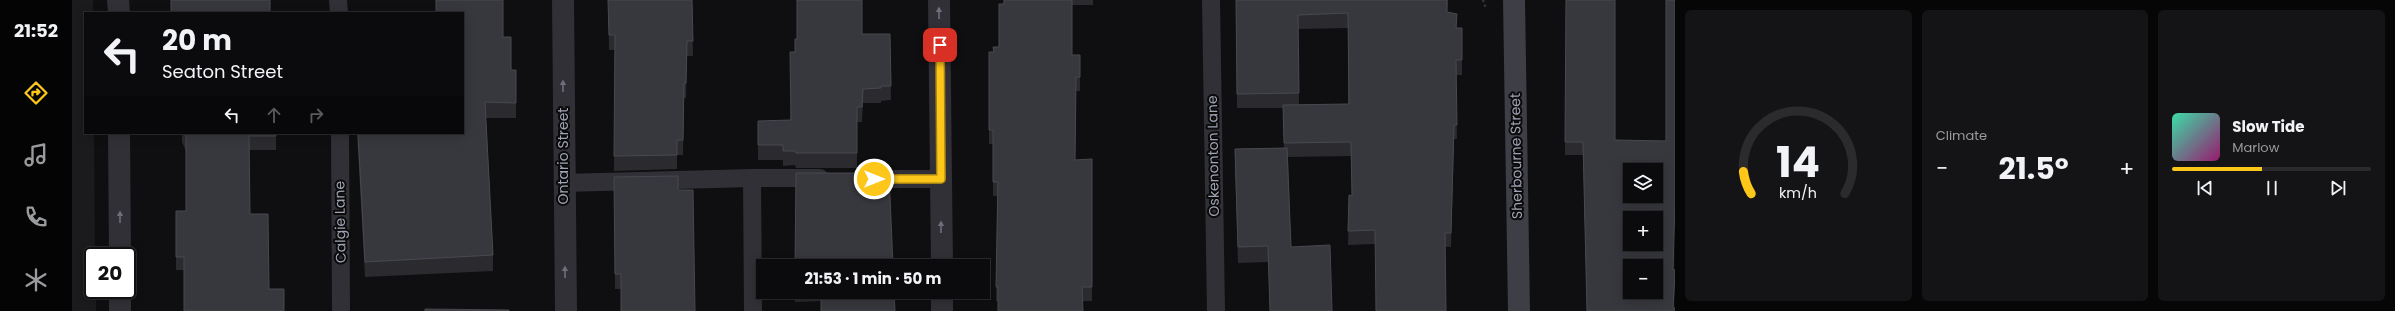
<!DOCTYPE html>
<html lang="en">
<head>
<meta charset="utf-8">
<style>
	body { margin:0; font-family:Poppins,sans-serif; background:#141416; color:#f1f3f6; height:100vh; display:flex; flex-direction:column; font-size:15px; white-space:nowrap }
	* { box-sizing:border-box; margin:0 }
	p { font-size:13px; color:#9a9b9d }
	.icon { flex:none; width:22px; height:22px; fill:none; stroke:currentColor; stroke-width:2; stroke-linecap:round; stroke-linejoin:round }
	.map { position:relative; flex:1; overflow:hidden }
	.drawer { display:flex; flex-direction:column; gap:10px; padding:10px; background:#060607; width:720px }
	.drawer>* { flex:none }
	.guide { position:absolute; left:12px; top:12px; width:380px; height:122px; border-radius:0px; box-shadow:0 2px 10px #0003,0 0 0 1px #2b2b2e; background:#0b0b0d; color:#f1f3f6; overflow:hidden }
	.controls { position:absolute; left:1551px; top:163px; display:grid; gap:8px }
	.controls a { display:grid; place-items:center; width:40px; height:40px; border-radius:0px; background:#0b0b0d; box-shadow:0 2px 10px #0003,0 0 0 1px #2b2b2e; font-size:20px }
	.speed { position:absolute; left:12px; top:247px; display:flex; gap:8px; font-size:20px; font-weight:700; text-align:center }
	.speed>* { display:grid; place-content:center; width:52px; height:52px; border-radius:50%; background:#0b0b0d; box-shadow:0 2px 10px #0003,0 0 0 1px #2b2b2e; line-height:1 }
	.speed .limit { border:2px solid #111; border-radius:6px; background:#fff; color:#111 }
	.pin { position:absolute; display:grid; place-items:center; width:34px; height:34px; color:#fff; margin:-17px; border-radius:8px; box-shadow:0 2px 6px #0006 }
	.me { position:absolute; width:44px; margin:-22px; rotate:90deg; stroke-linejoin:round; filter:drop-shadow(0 0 3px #0008) }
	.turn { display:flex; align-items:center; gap:14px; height:84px; padding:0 12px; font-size:18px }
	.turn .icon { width:52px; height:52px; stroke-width:2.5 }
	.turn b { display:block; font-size:28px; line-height:34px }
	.lanes { display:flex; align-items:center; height:38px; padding:0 12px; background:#0003; justify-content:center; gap:20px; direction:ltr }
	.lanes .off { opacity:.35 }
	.big { font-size:30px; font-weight:700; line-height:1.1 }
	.drawer .card { flex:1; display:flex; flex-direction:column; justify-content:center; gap:6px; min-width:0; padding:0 14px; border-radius:6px; background:#141416 }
	.drawer .dial { align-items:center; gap:0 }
	.dial svg { height:104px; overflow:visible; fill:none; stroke:#2b2b2e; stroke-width:7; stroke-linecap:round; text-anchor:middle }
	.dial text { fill:#f1f3f6; stroke:none }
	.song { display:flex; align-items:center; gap:12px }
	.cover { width:48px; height:48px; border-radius:6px; background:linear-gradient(135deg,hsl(160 70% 55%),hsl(320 70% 35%)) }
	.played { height:4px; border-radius:2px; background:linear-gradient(90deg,#fdc71a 45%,#2b2b2e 45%) }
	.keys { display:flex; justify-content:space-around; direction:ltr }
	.heat { display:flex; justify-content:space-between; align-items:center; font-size:22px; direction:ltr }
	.drawer .tiles { flex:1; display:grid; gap:10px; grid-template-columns:repeat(3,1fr) }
	.trip { position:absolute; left:684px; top:259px; width:234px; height:40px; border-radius:0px; background:#0b0b0d; box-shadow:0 2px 10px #0003,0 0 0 1px #2b2b2e; font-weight:700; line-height:40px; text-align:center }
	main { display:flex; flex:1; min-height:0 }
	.tab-bar { display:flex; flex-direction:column; width:72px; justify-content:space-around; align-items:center; background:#040405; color:#9a9b9d }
	.tab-bar .icon { width:28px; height:28px }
	.tab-bar .on { color:#fdc71a }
	.tab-bar b { font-size:18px; color:#f1f3f6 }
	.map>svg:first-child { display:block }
	.built { fill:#1b1b1e }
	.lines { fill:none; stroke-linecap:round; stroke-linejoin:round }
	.path { stroke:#36373d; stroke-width:2.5; stroke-dasharray:2 3; stroke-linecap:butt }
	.lane { stroke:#303036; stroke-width:18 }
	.street { stroke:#303036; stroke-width:22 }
	.secondary { stroke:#3e3f46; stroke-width:22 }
	.wall { fill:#2b2b2f; fill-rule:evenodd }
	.shaded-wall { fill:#1a1a1d }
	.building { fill:#37383d; stroke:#484950; fill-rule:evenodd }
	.oneway { fill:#6d6f7b }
	.route-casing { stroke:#a48111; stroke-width:10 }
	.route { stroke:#fdc71a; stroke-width:7 }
	.labels { text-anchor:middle; stroke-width:4; stroke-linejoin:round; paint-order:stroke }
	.street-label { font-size:14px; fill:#9fa3b3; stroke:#0a0a0b }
</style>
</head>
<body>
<main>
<nav class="tab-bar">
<b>21:52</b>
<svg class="icon on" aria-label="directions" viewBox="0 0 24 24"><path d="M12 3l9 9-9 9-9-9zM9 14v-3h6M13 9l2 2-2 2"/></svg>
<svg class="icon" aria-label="music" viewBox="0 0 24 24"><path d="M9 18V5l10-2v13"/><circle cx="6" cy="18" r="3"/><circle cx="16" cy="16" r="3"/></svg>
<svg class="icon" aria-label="phone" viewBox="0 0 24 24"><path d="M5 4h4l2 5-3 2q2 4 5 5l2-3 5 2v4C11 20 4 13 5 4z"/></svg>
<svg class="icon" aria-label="climate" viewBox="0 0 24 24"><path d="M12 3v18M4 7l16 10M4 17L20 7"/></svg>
</nav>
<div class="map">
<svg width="1603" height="311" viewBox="0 0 1603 311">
	<rect width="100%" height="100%" fill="#0f0f11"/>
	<path class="built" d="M 0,0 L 21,0 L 21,13 L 13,13 L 13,133 L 22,133 L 23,256 L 21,256 L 21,290 L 24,290 L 24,311 L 0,311 Z"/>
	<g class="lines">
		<path class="path" d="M 1411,0 L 1414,9"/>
		<g class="lane">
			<path d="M 266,0 L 267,13"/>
			<path d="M 1139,0 L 1144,311"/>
			<path d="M 268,133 L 269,311"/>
			<path d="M 794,179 L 869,179"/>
			<path d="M 491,183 L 680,178"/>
			<path d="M 681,311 L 680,178 L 748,178"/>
		</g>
		<g class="street">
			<path d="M 46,0 L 47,13"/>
			<path d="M 491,0 L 494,311"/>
			<path d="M 867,0 L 870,266"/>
			<path d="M 47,133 L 48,256"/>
			<path d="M 48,290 L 48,311"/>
			<path d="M 870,292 L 870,311"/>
		</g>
		<path class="secondary" d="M 1442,0 L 1447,311"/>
	</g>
	<g class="wall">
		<path d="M 536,0 L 620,0 L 621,56 L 615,56 L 614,98 L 612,98 L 611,155 L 605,155 L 605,169 L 542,171 L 543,50 L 537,50 Z"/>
		<path d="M 932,0 L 1021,0 L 1021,5 L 1000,5 L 1000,55 L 1008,55 L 1008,91 L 1004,91 L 1003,160 L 1020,159 L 1020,301 L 924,301 L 925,196 L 921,196 L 921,144 L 917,144 L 917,52 L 921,52 L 927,47 Z"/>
		<path d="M 1164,0 L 1376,0 L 1375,12 L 1385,28 L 1390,57 L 1390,75 L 1384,75 L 1385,139 L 1382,139 L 1379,247 L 1303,244 L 1276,245 L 1277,195 L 1280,196 L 1279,156 L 1216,157 L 1219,247 L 1260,311 L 1198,311 L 1196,262 L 1166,263 L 1163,166 L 1163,149 L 1212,148 L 1211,108 L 1165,108 ZM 1276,28 L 1276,104 L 1227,105 L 1226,29 Z"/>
		<path d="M 1494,0 L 1543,140 L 1602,270 L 1603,270 L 1603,287 L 1601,308 L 1603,311 L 1515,311 L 1511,155 L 1493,155 Z"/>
		<path d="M 790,34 L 818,34 L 819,100 L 809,101 L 809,103 L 791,103 L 790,122 L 785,122 L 785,168 L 724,168 L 723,165 L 711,166 L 711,160 L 686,160 L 686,121 L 718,120 L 723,52 Z"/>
		<path d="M 431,37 L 439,70 L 444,70 L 444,118 L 414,118 L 421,255 L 421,271 L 293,277 L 285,133 L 391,133 Z"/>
		<path d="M 110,133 L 204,133 L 204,150 L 177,150 L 178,214 L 197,289 L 212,311 L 112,270 L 104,270 L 104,225 L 114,211 L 114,151 L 110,142 Z"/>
		<path d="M 542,177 L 606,190 L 549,289 L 543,289 Z"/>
		<path d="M 723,292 L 822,292 L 749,301 L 723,302 Z"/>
	</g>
	<g class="shaded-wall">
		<path d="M 1382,125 L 1382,139 L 1379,247 L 1379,233 Z"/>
		<path d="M 1603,273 L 1603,287 L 1601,311 Z"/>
	</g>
	<g class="building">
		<rect x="99" y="0" width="99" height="13"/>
		<path d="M 364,0 L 431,0 L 431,37 L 439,37 L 439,70 L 444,70 L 444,103 L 413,102 L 421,255 L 293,262 L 286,133 L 391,133 L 391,13 L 364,13 Z"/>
		<path d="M 536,0 L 620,0 L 621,41 L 615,41 L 614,83 L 612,83 L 611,140 L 605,140 L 605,155 L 542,156 L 543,35 L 537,35 Z"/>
		<path d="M 725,0 L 790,0 L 790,34 L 818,34 L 819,86 L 809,86 L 809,88 L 791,89 L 790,107 L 785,107 L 785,153 L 724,153 L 723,151 L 711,151 L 711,145 L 686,145 L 686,121 L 719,120 L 718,52 L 723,52 L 723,39 L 725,39 Z"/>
		<path d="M 932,0 L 1000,0 L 1000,55 L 1008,55 L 1008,77 L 1004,77 L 1003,160 L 1020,159 L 1020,287 L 1010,287 L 1011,311 L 926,311 L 926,287 L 924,287 L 926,182 L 921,182 L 921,130 L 917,130 L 917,52 L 922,52 L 921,47 L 927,47 L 927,4 L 932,4 Z"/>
		<path d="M 1164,0 L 1375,0 L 1375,12 L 1385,14 L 1384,28 L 1390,28 L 1390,60 L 1384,60 L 1385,125 L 1382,125 L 1379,233 L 1373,233 L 1374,311 L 1304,311 L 1303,230 L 1276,231 L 1277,195 L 1280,196 L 1279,142 L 1212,143 L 1211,105 L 1277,104 L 1276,13 L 1226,15 L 1227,93 L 1165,94 Z"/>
		<path d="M 1494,0 L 1543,0 L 1543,140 L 1594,141 L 1594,0 L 1603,0 L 1603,199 L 1601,270 L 1603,270 L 1603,273 L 1601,308 L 1603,308 L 1603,311 L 1515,311 L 1511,142 L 1493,142 ZM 1558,170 L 1584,170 L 1584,196 L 1558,196 ZM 1558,218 L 1584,218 L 1584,244 L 1558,244 ZM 1558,266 L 1584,266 L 1584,292 L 1558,292 Z"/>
		<path d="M 112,133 L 204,133 L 204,136 L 177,136 L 178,214 L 196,214 L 197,289 L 212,289 L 212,311 L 112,311 L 112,257 L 104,257 L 104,211 L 114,211 L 114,137 Z"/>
		<path d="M 1215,148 L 1219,247 L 1258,245 L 1260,311 L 1198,311 L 1196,246 L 1166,247 L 1163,149 Z"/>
		<path d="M 724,173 L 817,173 L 821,266 L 723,266 Z"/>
		<path d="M 606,176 L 606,190 L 621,190 L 623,311 L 549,311 L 549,274 L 543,274 L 542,177 Z"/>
		<path d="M 749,292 L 822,292 L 823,311 L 749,311 Z"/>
		<path d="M 353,309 L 437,310 L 437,311 L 353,311 Z"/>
	</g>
	<defs><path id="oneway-solid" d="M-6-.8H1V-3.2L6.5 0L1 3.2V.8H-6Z"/></defs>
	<g class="oneway">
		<use href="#oneway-solid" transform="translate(867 13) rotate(-91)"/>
		<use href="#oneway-solid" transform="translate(491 86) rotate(-90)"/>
		<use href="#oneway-solid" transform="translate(48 217) rotate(-90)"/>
		<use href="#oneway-solid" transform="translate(869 227) rotate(-90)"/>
		<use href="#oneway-solid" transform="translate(493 272) rotate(-91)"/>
	</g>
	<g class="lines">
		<g class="route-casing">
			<path id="route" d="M 802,179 L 869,179 L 868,45"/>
		</g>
		<use href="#route" class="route"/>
	</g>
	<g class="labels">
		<g class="street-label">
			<text transform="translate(491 156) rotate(-90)" y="5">Ontario Street</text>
			<text transform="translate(1141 156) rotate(-91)" y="5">Oskenonton Lane</text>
			<text transform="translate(1444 156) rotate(-91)" y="5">Sherbourne Street</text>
			<text transform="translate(268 222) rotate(-91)" y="5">Calgie Lane</text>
		</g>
	</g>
</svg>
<div class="controls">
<a><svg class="icon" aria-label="layers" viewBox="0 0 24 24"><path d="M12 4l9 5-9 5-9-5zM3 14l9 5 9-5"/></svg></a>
<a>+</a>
<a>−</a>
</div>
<div class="speed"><div class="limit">20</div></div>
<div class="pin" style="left:868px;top:45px;background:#d93025"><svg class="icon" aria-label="arrive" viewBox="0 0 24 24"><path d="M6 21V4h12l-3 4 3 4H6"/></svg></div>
<svg class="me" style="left:802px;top:179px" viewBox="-20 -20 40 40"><circle r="17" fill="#fdc71a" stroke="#fff" stroke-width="3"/><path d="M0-11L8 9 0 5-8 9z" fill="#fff"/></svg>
<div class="trip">21:53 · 1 min · 50 m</div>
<div class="guide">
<div class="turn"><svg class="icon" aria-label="left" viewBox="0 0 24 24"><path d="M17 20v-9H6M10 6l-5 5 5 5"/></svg><div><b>20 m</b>Seaton Street</div></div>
<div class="lanes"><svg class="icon" aria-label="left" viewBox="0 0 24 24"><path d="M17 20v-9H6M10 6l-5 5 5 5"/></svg><svg class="icon off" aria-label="ahead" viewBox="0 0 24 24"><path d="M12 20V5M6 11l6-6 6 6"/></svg><svg class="icon off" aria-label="right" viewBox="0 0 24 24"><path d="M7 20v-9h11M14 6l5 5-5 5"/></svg></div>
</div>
</div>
<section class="drawer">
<div class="tiles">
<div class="card dial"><svg viewBox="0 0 100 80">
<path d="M14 69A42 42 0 1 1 86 69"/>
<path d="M14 69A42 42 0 0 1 8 52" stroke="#fdc71a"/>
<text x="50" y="56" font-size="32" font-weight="700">14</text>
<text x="50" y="72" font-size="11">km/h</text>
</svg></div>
<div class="card"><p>Climate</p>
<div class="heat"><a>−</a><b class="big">21.5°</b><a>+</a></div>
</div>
<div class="card">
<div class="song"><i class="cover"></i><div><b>Slow Tide</b><p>Marlow</p></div></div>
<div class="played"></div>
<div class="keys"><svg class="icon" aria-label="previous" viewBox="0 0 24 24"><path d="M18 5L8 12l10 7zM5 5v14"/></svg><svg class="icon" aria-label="pause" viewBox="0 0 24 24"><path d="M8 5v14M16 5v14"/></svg><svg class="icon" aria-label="next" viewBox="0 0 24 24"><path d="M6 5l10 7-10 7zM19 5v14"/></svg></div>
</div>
</div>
</section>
</main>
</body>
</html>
